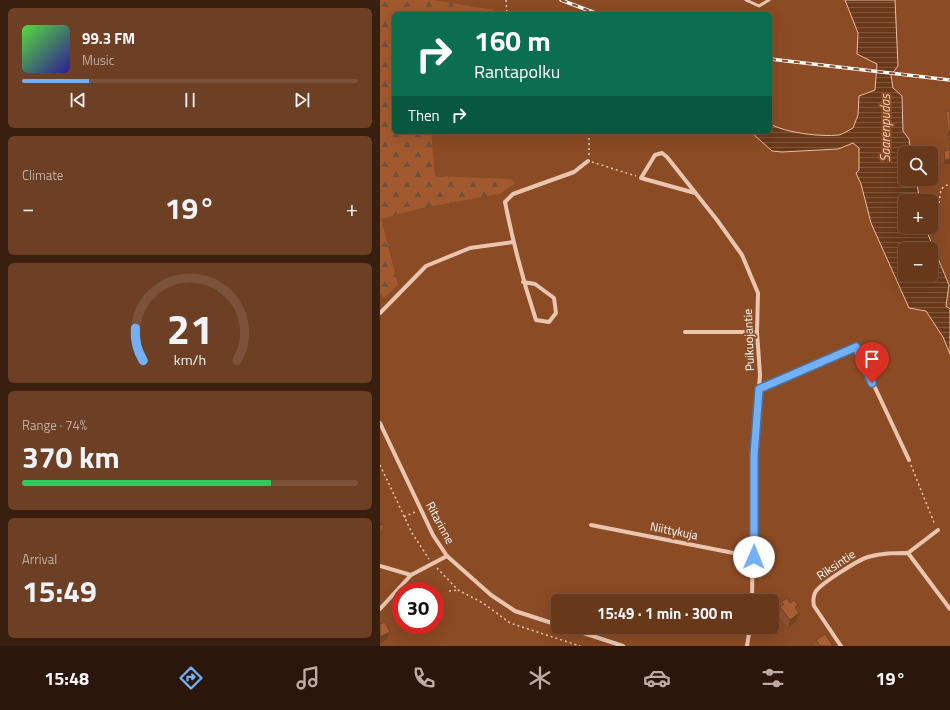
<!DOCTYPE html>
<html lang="en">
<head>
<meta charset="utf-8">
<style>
	body { margin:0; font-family:"Titillium Web",sans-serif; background:#6d3f24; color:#f1f3f6; height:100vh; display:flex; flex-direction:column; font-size:15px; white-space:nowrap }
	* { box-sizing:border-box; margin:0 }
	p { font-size:13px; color:#bdaca3 }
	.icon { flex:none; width:22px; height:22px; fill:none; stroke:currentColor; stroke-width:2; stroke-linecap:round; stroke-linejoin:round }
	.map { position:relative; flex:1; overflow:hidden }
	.side { display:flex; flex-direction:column; gap:8px; padding:8px; background:#391f0f; width:380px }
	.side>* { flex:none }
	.hud { position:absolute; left:12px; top:12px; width:380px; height:122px; border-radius:6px; box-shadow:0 4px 16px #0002,0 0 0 1px #7b523a; background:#0b6e4f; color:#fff; overflow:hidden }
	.fabs { position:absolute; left:518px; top:146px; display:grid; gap:8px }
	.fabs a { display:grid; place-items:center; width:40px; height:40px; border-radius:6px; background:#68381b; box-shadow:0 4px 16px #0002,0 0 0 1px #7b523a; font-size:20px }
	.speed { position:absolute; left:12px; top:582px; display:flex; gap:8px; font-size:20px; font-weight:700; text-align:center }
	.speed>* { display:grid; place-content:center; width:52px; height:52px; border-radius:50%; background:#68381b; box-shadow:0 4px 16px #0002,0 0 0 1px #7b523a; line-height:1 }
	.speed .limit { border:6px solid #d22; background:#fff; color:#111 }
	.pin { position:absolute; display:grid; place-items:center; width:34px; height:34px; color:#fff; margin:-41px -17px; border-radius:50% 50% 50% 0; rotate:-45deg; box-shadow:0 0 4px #0007 }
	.pin .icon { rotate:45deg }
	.me { position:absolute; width:44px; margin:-22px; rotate:1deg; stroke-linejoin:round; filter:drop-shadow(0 0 3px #0008) }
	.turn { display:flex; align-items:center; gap:14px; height:84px; padding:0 16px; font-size:18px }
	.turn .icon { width:52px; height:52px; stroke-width:2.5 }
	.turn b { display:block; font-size:28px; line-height:34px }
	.then { display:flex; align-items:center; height:38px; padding:0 16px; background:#0003; gap:8px; font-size:15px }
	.big { font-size:30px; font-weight:700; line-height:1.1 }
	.side .widget { flex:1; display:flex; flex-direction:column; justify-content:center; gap:6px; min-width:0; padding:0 14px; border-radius:6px; background:#6d3f24 }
	.side .dial { align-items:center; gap:0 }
	.dial svg { height:104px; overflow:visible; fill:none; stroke:#7b523a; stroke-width:7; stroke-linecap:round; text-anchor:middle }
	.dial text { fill:#f1f3f6; stroke:none }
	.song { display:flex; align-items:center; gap:12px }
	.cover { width:48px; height:48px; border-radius:6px; background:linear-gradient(135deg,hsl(110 70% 55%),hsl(250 70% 35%)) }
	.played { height:4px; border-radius:2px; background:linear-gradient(90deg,#74b0f5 20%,#7b523a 20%) }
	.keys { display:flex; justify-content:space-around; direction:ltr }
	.heat { display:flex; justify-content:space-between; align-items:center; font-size:22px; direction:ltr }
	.charge { height:6px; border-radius:3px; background:linear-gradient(90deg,#34c759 74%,#7b523a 0) }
	.trip { position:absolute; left:171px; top:594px; width:228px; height:40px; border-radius:6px; background:#68381b; box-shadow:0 4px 16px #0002,0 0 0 1px #7b523a; font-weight:700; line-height:40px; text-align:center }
	.tabs { display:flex; height:64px; justify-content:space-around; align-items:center; background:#2a160b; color:#bdaca3 }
	.tabs .icon { width:28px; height:28px }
	.tabs .selected { color:#74b0f5 }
	.tabs b { font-size:18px; color:#f1f3f6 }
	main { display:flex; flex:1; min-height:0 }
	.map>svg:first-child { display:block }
	.forest { fill:url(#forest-firs) }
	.water { fill:url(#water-rules); stroke:#ebbea5; fill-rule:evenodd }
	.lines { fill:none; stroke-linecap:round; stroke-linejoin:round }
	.path { stroke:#eac6b1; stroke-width:1.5; stroke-dasharray:2 3; stroke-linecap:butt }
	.lane { stroke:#eac6b1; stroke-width:3 }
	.street { stroke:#eac6b1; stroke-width:4 }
	.rail-casing { stroke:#fff; stroke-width:3.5 }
	.rail { stroke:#8b4b24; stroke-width:2; stroke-dasharray:6; stroke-linecap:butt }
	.wall { fill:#90522d }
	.shaded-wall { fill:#764224 }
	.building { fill:#a85f34; stroke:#764224 }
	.route-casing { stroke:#4b729f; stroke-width:10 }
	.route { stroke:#74b0f5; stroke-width:7 }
	.labels { text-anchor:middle; stroke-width:4; stroke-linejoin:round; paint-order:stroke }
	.street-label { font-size:12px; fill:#fff; stroke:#8b4b24 }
	.water-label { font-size:13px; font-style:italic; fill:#f1d0bd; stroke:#8b4b24 }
</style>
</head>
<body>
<main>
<section class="side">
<div class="widget">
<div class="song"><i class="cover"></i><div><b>99.3 FM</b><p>Music</p></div></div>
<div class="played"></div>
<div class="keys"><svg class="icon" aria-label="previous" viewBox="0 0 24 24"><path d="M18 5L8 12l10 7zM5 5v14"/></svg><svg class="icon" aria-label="pause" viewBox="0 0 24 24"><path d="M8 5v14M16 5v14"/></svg><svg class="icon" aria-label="next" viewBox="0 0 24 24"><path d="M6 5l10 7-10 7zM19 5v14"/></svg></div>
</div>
<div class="widget"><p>Climate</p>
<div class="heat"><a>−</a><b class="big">19°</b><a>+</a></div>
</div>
<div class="widget dial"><svg viewBox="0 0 100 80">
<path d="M14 69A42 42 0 1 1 86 69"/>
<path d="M14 69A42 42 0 0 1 8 44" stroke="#74b0f5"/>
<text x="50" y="56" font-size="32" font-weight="700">21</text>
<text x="50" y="72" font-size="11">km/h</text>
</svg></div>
<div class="widget"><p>Range · 74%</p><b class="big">370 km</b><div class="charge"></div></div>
<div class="widget"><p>Arrival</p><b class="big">15:49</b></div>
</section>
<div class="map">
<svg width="570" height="646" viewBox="0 0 570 646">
	<defs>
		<pattern id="forest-firs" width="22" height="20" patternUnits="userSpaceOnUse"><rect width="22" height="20" fill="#a3592e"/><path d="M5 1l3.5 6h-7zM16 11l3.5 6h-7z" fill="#6f5140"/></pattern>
		<pattern id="water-rules" width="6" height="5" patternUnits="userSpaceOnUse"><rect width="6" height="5" fill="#6a3919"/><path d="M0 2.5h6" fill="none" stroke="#80573c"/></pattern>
	</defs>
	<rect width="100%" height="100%" fill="#8b4b24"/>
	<path class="forest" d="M 0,0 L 53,0 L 114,10 L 117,14 L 14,14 L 14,132 L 51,132 L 55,176 L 131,179 L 135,183 L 120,194 L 41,208 L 1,219 L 18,285 L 4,298 L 0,293 Z"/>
	<path class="water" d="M 465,0 L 515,0 L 518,66 L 511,75 L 513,88 L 522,96 L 523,131 L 529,139 L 531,153 L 525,153 L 525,179 L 536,179 L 540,201 L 525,201 L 525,227 L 545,227 L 569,285 L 566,306 L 570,309 L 570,354 L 563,337 L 546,311 L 529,308 L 491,223 L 481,184 L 476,173 L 479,170 L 479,148 L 473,143 L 458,149 L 402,152 L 392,151 L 371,132 L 390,132 L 390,124 C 406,133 441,137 459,135 C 463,134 469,130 473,128 L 478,115 L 479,96 L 495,90 L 497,64 L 477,54 L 478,33 ZM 525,249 L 551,249 L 551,275 L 525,275 Z"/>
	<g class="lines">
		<g class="path">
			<path d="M 126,0 L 127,14"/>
			<path d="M 209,155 L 209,132"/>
			<path d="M 212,162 L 256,176"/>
			<path d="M 559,203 L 561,189 L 570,183"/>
			<path d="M 0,465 L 32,533 L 49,559"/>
			<path d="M 531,465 L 555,525"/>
			<path d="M 24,517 L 37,511"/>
			<path d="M 57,568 L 78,590 L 103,603 L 130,623 L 200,646"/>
			<path d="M 69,591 L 78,590"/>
		</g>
		<path class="lane" d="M 366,0 L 379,6 L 389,0"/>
		<g class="street">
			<path d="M 315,193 L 261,178 L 275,155 L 282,153 L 287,157 L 337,220 L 362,255 L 378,293 L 377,332 L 380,375 L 374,455 L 372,601"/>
			<path d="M 143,282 L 155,284 L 174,298 L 176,313 L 169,322 L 156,320 C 143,281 133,242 125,202 L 133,194 L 194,172 L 208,161"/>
			<path d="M 0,313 L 46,266 L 90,248 L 133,242"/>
			<path d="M 305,332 L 377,332"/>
			<path d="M 379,389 L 476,347 L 529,460"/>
			<path d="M 0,423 L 53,535 L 67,556 L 111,595 L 135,611 L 178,625"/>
			<path d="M 211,525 L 374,557"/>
			<path d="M 528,553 L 558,530"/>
			<path d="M 0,566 L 31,575 L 67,556"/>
			<path d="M 0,609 L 31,575"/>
			<path d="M 185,627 L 243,646"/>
			<path d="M 367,646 L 370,627"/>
			<path d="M 461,646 L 434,606 C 433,602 433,595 436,591 C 442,583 478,560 488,557 C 502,553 514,553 528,553 L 570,609"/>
		</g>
		<g class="rail-casing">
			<g id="rail">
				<path d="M 181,0 L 218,14"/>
				<path d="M 390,59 L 570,80"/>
			</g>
		</g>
		<use href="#rail" class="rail"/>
	</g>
	<g class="wall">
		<path d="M 566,111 L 570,111 L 570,136 L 567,136 L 564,116 Z"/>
		<path d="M 568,139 L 570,139 L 570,164 L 563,164 L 562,156 L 564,151 L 567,151 L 567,144 Z"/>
		<path d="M 401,602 L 416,609 L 417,621 L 408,628 L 397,614 Z"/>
		<path d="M 436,640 L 453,646 L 435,646 L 434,645 Z"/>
	</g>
	<g class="shaded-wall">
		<path d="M 568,131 L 570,131 L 570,136 L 567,136 Z"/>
		<path d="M 570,159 L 570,164 L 563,164 L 565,160 Z"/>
		<path d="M 419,613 L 417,621 L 408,628 L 410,620 Z"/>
		<path d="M 10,632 L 7,639 L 0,643 L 0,637 Z"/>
	</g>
	<g class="building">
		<path d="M 566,111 L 570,111 L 570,131 L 568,131 Z"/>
		<path d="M 568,139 L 570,139 L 570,159 L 565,160 L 564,151 L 570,150 Z"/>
		<path d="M 0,524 L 4,525 L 0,536 Z"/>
		<path d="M 407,598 L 410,603 L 414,600 L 418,605 L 415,607 L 419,613 L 410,620 L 400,607 L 404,604 L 401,602 Z"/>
		<path d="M 5,622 L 10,632 L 0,637 L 0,624 Z"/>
		<path d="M 445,634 L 453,646 L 440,646 L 436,640 Z"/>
	</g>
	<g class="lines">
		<g class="route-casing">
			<path id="route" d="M 374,557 L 374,456 L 379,389 L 476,347 L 492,383"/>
		</g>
		<use href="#route" class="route"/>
	</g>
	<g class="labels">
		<g class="street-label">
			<text transform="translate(369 340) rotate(-92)" y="4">Puikuojantie</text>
			<text transform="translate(60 523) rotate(62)" y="4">Ritarinne</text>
			<text transform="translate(294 531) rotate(11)" y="4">Niittykuja</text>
			<text transform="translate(456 565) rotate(-34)" y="4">Riksintie</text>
		</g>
		<g class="water-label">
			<text transform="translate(505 128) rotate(-90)" y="5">Saarenpudas</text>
		</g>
	</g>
</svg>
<div class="fabs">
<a><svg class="icon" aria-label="search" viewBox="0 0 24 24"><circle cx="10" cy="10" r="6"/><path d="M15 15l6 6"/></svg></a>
<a>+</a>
<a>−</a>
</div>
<div class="speed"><div class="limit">30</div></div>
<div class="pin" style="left:492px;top:383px;background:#d93025"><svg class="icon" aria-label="arrive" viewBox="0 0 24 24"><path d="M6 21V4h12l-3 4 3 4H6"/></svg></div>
<svg class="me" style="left:374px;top:557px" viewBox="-20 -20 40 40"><circle r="19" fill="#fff"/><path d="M0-13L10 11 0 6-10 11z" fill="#74b0f5"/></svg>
<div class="trip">15:49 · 1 min · 300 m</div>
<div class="hud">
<div class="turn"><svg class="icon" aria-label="right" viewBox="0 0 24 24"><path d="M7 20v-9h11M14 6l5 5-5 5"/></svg><div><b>160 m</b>Rantapolku</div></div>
<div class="then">Then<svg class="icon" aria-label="right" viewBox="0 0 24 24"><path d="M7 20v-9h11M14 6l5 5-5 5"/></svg></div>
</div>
</div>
</main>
<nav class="tabs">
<b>15:48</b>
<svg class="icon selected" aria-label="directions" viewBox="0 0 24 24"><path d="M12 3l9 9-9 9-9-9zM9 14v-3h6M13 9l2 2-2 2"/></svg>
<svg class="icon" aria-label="music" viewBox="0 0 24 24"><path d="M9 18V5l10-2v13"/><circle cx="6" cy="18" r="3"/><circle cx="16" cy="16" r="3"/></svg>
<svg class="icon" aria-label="phone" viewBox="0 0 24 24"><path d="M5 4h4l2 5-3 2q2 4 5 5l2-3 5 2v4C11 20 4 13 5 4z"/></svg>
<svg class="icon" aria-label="climate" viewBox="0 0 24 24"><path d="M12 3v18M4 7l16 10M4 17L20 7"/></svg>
<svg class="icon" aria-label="car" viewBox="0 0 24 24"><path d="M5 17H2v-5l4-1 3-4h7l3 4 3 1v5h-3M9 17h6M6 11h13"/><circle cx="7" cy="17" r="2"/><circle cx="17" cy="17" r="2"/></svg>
<svg class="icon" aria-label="filters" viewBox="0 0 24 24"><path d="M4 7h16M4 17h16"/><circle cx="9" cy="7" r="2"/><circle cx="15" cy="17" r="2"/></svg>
<b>19°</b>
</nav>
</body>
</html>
